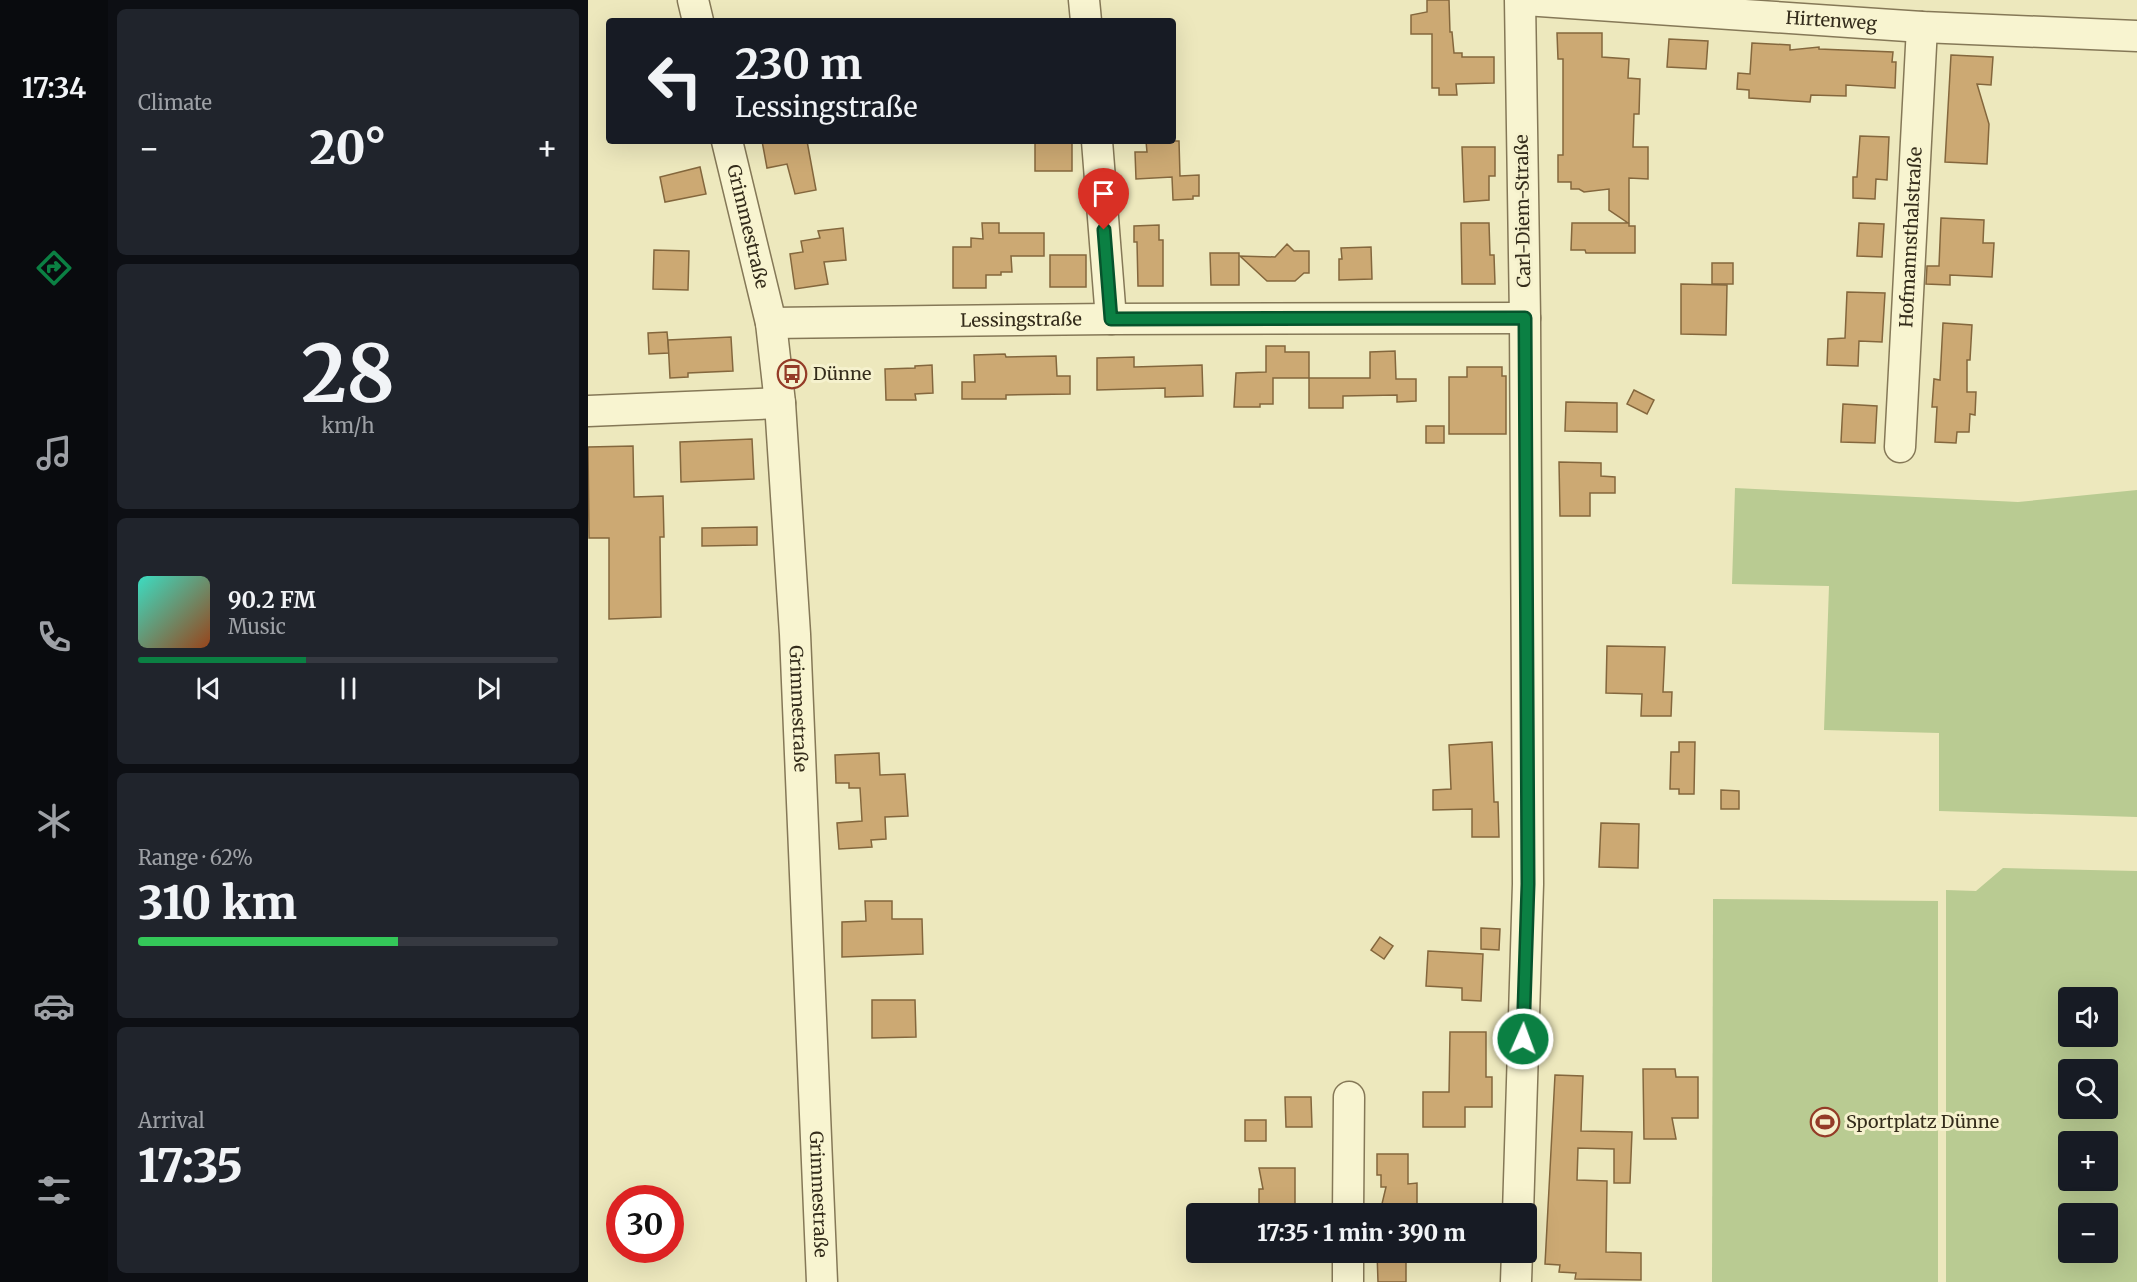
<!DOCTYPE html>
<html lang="en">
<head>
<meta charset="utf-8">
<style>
	body { margin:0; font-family:Merriweather,serif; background:#20242c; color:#f1f3f6; height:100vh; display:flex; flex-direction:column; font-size:22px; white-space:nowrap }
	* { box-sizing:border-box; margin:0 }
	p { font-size:20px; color:#9ea1a6 }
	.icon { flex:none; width:33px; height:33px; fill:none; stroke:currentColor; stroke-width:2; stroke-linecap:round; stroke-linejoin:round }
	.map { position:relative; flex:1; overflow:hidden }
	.drawer { display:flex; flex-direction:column; gap:9px; padding:9px; background:#0d0f14; width:480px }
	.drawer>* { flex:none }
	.top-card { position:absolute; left:18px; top:18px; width:570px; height:126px; border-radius:6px; box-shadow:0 6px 24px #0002; background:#171b24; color:#f1f3f6; overflow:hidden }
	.controls { position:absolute; left:1470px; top:987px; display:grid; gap:12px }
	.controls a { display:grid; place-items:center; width:60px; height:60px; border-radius:6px; background:#171b24; box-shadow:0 6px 24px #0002; font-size:30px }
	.speed { position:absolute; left:18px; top:1185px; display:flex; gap:12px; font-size:30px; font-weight:700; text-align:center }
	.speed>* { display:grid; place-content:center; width:78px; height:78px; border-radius:50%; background:#171b24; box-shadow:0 6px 24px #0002; line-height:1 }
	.speed .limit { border:9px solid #d22; background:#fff; color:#111 }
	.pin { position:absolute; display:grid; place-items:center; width:51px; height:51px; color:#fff; margin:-62px -26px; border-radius:50% 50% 50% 0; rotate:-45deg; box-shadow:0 0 6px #0007 }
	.pin .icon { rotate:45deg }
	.me { position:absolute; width:66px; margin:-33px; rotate:2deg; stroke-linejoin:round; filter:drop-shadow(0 0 4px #0008) }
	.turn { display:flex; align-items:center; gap:21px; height:126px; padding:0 30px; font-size:27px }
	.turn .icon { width:78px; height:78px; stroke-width:2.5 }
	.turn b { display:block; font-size:42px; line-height:51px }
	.big { font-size:45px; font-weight:800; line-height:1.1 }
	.drawer .card { flex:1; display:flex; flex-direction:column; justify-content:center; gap:9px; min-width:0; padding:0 21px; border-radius:9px; background:#20242c }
	.drawer .dial { align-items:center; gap:0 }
	.dial b { font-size:78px; line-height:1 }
	.song { display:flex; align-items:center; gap:18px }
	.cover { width:72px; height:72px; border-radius:9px; background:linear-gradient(135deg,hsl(170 70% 55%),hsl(20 70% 35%)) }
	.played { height:6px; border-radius:3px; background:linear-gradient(90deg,#0b8043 40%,#363941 40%) }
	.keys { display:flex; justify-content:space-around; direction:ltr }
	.heat { display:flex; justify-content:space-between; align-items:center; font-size:33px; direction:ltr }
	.charge { height:9px; border-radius:4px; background:linear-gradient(90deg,#34c759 62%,#363941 0) }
	.trip { position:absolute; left:598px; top:1203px; width:351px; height:60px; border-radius:6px; background:#171b24; box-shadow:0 6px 24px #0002; font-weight:800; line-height:60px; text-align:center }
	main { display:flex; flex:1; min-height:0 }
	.menu { display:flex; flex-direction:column; width:108px; justify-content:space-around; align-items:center; background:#090b0e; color:#9ea1a6 }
	.menu .icon { width:42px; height:42px }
	.menu .selected { color:#0b8043 }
	.menu b { font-size:27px; color:#f1f3f6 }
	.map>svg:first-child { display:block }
	.green { fill:#b9cb92; fill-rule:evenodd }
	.building { fill:#cca973; stroke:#84673d; stroke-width:1.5 }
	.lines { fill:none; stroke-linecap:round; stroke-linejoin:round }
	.minor-casing { stroke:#857857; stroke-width:33 }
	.minor { stroke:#f8f4d0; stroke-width:30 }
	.route-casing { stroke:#07532c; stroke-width:15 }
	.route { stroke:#0b8043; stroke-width:10 }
	.labels { text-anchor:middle; stroke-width:6; stroke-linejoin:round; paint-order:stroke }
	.street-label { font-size:18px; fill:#342c1b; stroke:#f5f1cd }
	.poi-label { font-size:18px; fill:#342c1b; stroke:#f5f1cd; text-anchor:start }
</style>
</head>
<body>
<main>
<nav class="menu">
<b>17:34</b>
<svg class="icon selected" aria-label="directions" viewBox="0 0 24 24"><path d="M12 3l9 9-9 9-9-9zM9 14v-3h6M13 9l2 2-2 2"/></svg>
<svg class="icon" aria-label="music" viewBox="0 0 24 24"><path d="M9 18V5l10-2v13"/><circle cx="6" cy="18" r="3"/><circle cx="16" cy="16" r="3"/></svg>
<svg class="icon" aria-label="phone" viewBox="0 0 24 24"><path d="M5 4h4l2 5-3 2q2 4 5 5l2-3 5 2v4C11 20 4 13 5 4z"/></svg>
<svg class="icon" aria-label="climate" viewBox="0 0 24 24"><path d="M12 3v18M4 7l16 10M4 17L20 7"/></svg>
<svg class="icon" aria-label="car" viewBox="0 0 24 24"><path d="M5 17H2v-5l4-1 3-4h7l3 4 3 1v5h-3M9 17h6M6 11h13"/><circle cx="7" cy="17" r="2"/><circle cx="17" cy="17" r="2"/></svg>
<svg class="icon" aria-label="filters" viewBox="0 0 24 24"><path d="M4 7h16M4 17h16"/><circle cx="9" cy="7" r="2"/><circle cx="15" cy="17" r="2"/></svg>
</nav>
<section class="drawer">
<div class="card"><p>Climate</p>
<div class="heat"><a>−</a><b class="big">20°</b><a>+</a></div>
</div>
<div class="card dial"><b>28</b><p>km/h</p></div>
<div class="card">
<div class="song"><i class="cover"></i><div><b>90.2 FM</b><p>Music</p></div></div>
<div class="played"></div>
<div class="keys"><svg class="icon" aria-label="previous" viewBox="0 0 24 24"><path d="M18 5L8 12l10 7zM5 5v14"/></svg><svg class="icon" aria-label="pause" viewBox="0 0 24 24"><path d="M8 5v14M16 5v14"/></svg><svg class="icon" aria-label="next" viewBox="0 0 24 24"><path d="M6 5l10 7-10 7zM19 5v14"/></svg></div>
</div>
<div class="card"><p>Range · 62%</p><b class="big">310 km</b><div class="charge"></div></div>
<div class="card"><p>Arrival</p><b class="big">17:35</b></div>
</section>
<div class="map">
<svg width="1549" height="1282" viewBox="0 0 1549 1282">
	<rect width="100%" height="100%" fill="#ede8bd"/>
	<g class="green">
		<path d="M 1147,488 L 1430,502 L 1549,490 L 1549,817 L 1351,811 L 1351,733 L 1236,730 L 1241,586 L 1144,584 Z"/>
		<path d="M 1415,868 L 1549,871 L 1549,1282 L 1358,1282 L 1358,890 L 1388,891 ZM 1480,998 L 1520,998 L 1520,1036 L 1480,1036 ZM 1480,1070 L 1520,1070 L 1520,1108 L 1480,1108 ZM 1480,1142 L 1520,1142 L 1520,1180 L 1480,1180 ZM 1480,1214 L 1520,1214 L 1520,1252 L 1480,1252 Z"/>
		<path d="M 1125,899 L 1350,901 L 1350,1282 L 1124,1282 Z"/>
	</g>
	<g class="building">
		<path d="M 839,0 L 861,0 L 862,32 L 864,32 L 866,53 L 874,53 L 874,57 L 906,57 L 906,83 L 868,84 L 869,95 L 851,95 L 851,88 L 844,88 L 844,34 L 823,34 L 823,15 L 839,12 Z"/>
		<path d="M 969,33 L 1014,33 L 1014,57 L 1041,59 L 1040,78 L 1052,79 L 1051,114 L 1046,114 L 1045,147 L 1060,147 L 1060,179 L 1041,178 L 1041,226 L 1047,226 L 1047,253 L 998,253 L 997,250 L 983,250 L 984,223 L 1040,223 L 1021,210 L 1021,189 L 996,192 L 991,189 L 983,189 L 983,182 L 970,182 L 970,155 L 975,155 L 975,59 L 970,59 Z"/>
		<path d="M 1081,39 L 1120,41 L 1118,69 L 1079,67 Z"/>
		<path d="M 1164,43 L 1202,45 L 1202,50 L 1231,47 L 1231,49 L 1305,52 L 1304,62 L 1308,62 L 1307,88 L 1258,85 L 1258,96 L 1223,95 L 1222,102 L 1161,98 L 1161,90 L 1149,89 L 1150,73 L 1162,74 Z"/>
		<path d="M 1363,55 L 1405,57 L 1403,85 L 1389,84 L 1401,124 L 1399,164 L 1357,162 Z"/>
		<path d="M 1272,136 L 1301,137 L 1299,180 L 1288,179 L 1287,199 L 1265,198 L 1265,177 L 1269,177 Z"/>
		<path d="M 174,141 L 219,141 L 228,190 L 207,194 L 199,164 L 179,168 Z"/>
		<rect x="447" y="141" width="37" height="30"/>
		<path d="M 558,141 L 591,141 L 592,176 L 611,175 L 611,196 L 605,196 L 605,199 L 585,200 L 584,177 L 548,179 L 547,152 L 559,152 Z"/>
		<path d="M 874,147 L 907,147 L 907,176 L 901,176 L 901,200 L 876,202 Z"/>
		<path d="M 112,167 L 118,194 L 77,202 L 72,177 Z"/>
		<path d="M 1353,218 L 1396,220 L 1395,243 L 1406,243 L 1404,277 L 1362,275 L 1362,285 L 1338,284 L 1339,266 L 1351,266 Z"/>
		<path d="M 394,223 L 411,223 L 411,233 L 456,233 L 456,256 L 423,256 L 424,272 L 413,272 L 413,275 L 398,275 L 398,288 L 365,288 L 365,247 L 383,247 L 383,238 L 395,239 Z"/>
		<path d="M 873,223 L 901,223 L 902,255 L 906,255 L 907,284 L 874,284 Z"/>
		<path d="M 1271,223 L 1296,224 L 1294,257 L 1269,256 Z"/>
		<path d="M 571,225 L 571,240 L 575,240 L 575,286 L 550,286 L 549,242 L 546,242 L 546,226 Z"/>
		<path d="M 255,228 L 258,260 L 236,262 L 240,284 L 207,289 L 202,254 L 215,252 L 213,241 L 232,238 L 230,231 Z"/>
		<path d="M 699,244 L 706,251 L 721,251 L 721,273 L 716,273 L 707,281 L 679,281 L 652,256 L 687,257 Z"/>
		<path d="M 783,247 L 784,279 L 751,280 L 751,259 L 754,259 L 753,248 Z"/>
		<path d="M 66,250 L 101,251 L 100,290 L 65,289 Z"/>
		<path d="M 622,253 L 651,253 L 651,285 L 623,285 Z"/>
		<rect x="462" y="255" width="36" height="32"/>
		<rect x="1124" y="263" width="21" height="21"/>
		<path d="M 1093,284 L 1139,285 L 1138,335 L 1093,334 Z"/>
		<path d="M 1259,292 L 1297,293 L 1294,342 L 1271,341 L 1270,366 L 1239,365 L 1240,339 L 1257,338 Z"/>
		<path d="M 1355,323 L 1384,325 L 1382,360 L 1379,360 L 1379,392 L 1388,392 L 1387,415 L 1382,414 L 1381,432 L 1369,432 L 1368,443 L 1347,442 L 1349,407 L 1344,407 L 1346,379 L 1352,380 Z"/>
		<path d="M 79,332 L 81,353 L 61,354 L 60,333 Z"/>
		<path d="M 143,337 L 145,371 L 100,373 L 100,377 L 82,378 L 80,340 Z"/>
		<path d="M 678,346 L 697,346 L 697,352 L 721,352 L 721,378 L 685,378 L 685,404 L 672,404 L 672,407 L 646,407 L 648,373 L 678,372 Z"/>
		<path d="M 807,351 L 808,379 L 828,379 L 828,401 L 809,402 L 809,395 L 755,396 L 755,408 L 721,408 L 721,378 L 782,378 L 782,352 Z"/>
		<path d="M 417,354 L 418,357 L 468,356 L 469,376 L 482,376 L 482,394 L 418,395 L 418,399 L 374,399 L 374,382 L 387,382 L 386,355 Z"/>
		<path d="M 546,357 L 546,367 L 614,365 L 615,396 L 577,397 L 577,388 L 509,390 L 509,358 Z"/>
		<path d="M 344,365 L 345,393 L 327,394 L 328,400 L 298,400 L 297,369 L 327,368 L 327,366 Z"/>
		<path d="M 879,367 L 914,367 L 914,376 L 918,376 L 918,434 L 861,434 L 861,377 L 879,377 Z"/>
		<path d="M 1046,390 L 1066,400 L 1059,414 L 1039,404 Z"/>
		<path d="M 978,402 L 1029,403 L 1029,432 L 977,431 Z"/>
		<path d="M 1255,404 L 1289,406 L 1287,443 L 1253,442 Z"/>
		<rect x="838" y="426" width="18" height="17"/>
		<path d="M 164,439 L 166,479 L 93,482 L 92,442 Z"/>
		<path d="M 45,446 L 46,497 L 75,496 L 76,537 L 72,537 L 73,617 L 21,619 L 21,538 L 1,538 L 0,447 Z"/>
		<path d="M 971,462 L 1013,463 L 1013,476 L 1027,477 L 1027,493 L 1002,493 L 1002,516 L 972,516 Z"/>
		<path d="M 169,527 L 169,545 L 114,546 L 114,528 Z"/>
		<path d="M 1019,646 L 1077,647 L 1075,692 L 1084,692 L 1083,716 L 1053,716 L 1054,694 L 1018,693 Z"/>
		<path d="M 904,742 L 906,802 L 910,802 L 911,837 L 884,837 L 884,809 L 845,810 L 845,790 L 863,789 L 861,745 Z"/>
		<path d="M 1091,742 L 1107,742 L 1106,794 L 1091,794 L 1091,789 L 1082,789 L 1083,752 L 1091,752 Z"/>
		<path d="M 291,753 L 292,775 L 317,774 L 320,816 L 297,817 L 298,839 L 283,840 L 284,847 L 251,849 L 249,823 L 274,821 L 272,788 L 261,788 L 261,783 L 248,783 L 247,755 Z"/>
		<path d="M 1133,790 L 1151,791 L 1151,809 L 1133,809 Z"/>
		<path d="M 1013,823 L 1051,824 L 1050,868 L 1011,867 Z"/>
		<path d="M 277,901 L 304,901 L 304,919 L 334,919 L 335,954 L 254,957 L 254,922 L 278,921 Z"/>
		<path d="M 893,928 L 912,929 L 911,950 L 893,949 Z"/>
		<path d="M 792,937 L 805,946 L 796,959 L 783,950 Z"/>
		<path d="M 840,951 L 895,954 L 893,1001 L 874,1000 L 874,988 L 838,986 Z"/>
		<path d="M 284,1000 L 327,1000 L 328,1037 L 284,1038 Z"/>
		<path d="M 862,1032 L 898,1032 L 898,1077 L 904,1077 L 904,1107 L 877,1107 L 877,1127 L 835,1127 L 835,1092 L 861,1092 Z"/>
		<path d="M 1055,1069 L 1087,1069 L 1088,1077 L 1110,1077 L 1110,1118 L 1084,1118 L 1088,1139 L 1056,1139 Z"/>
		<path d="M 967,1075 L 995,1076 L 993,1131 L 1044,1132 L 1042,1183 L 1026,1183 L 1026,1149 L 990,1148 L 989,1180 L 1019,1181 L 1018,1252 L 1053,1253 L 1053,1280 L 987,1279 L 988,1273 L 971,1272 L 972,1265 L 957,1264 Z"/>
		<path d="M 697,1097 L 723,1097 L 724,1127 L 698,1127 Z"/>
		<rect x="657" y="1120" width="21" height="21"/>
		<path d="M 789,1154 L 820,1154 L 820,1184 L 829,1183 L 829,1208 L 793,1208 L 798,1187 L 793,1187 L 793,1175 L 789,1175 Z"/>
		<path d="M 671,1168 L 707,1168 L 707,1206 L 671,1206 L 671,1189 L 675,1189 Z"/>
		<path d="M 789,1252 L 818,1252 L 818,1282 L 790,1282 Z"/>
	</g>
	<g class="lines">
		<g class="minor-casing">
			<g id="minor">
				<path d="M 105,0 L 110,21"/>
				<path d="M 496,0 L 498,21"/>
				<path id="s1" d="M 936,0 L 1334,27 L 1549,36"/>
				<path id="s2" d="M 139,141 L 183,323 L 192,403 L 207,634 L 234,1282"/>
				<path d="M 509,141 L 523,319"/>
				<path id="s3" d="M 183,323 L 523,319 L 937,318"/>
				<path d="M 0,411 L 192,403"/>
				<path id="s4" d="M 1312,447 L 1334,27"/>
				<path d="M 760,1214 L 761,1097"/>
				<path d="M 930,1214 L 940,884 L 937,318 L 932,0"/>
				<path d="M 760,1282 L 760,1252"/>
				<path d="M 928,1282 L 929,1252"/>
			</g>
		</g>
		<use href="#minor" class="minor"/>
	</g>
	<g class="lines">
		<g class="route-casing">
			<path id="route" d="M 516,230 L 523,319 L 937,318 L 940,884 L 935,1039"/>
		</g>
		<use href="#route" class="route"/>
	</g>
	<defs>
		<g id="bus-ring" transform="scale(1.5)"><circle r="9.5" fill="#f5f1cd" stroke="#943b27" stroke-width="1.5"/><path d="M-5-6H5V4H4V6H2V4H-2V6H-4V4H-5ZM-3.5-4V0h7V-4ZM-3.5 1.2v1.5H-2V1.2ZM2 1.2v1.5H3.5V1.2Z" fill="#943b27"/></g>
		<g id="stadium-ring" transform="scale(1.5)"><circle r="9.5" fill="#f5f1cd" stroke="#943b27" stroke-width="1.5"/><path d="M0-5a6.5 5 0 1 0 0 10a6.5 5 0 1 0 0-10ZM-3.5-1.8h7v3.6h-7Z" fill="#943b27"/></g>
	</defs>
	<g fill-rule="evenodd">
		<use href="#bus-ring" x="204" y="374"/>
		<use href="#stadium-ring" x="1237" y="1122"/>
	</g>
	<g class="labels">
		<g class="street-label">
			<text dy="6" stroke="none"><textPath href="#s1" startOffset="308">Hirtenweg</textPath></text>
			<text transform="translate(935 211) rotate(-91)" y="6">Carl-Diem-Straße</text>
			<text dy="6" stroke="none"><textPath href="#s2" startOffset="88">Grimmestraße</textPath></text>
			<text dy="6" stroke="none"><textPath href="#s4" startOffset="210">Hofmannsthalstraße</textPath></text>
			<text dy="6" stroke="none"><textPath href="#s3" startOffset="250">Lessingstraße</textPath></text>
			<text dy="6" stroke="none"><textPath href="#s2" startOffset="574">Grimmestraße</textPath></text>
			<text dy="6" stroke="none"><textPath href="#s2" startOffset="1060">Grimmestraße</textPath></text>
		</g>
		<g class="poi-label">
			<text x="225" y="380">Dünne</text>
			<text x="1258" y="1128">Sportplatz Dünne</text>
		</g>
	</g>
</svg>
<div class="controls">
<a><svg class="icon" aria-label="sound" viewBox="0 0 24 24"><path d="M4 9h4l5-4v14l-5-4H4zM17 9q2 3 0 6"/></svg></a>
<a><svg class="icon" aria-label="search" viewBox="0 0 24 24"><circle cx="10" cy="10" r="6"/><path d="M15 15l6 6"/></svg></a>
<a>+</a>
<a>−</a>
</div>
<div class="speed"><div class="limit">30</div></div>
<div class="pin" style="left:516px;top:230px;background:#d93025"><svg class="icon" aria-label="arrive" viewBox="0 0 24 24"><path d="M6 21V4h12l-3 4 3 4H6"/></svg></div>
<svg class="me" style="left:935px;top:1039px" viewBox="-20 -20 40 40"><circle r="17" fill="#0b8043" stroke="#fff" stroke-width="3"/><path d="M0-11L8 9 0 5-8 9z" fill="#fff"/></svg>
<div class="trip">17:35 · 1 min · 390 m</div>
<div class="top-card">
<div class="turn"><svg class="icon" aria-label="left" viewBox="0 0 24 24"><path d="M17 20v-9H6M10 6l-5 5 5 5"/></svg><div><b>230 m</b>Lessingstraße</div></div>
</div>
</div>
</main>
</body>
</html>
